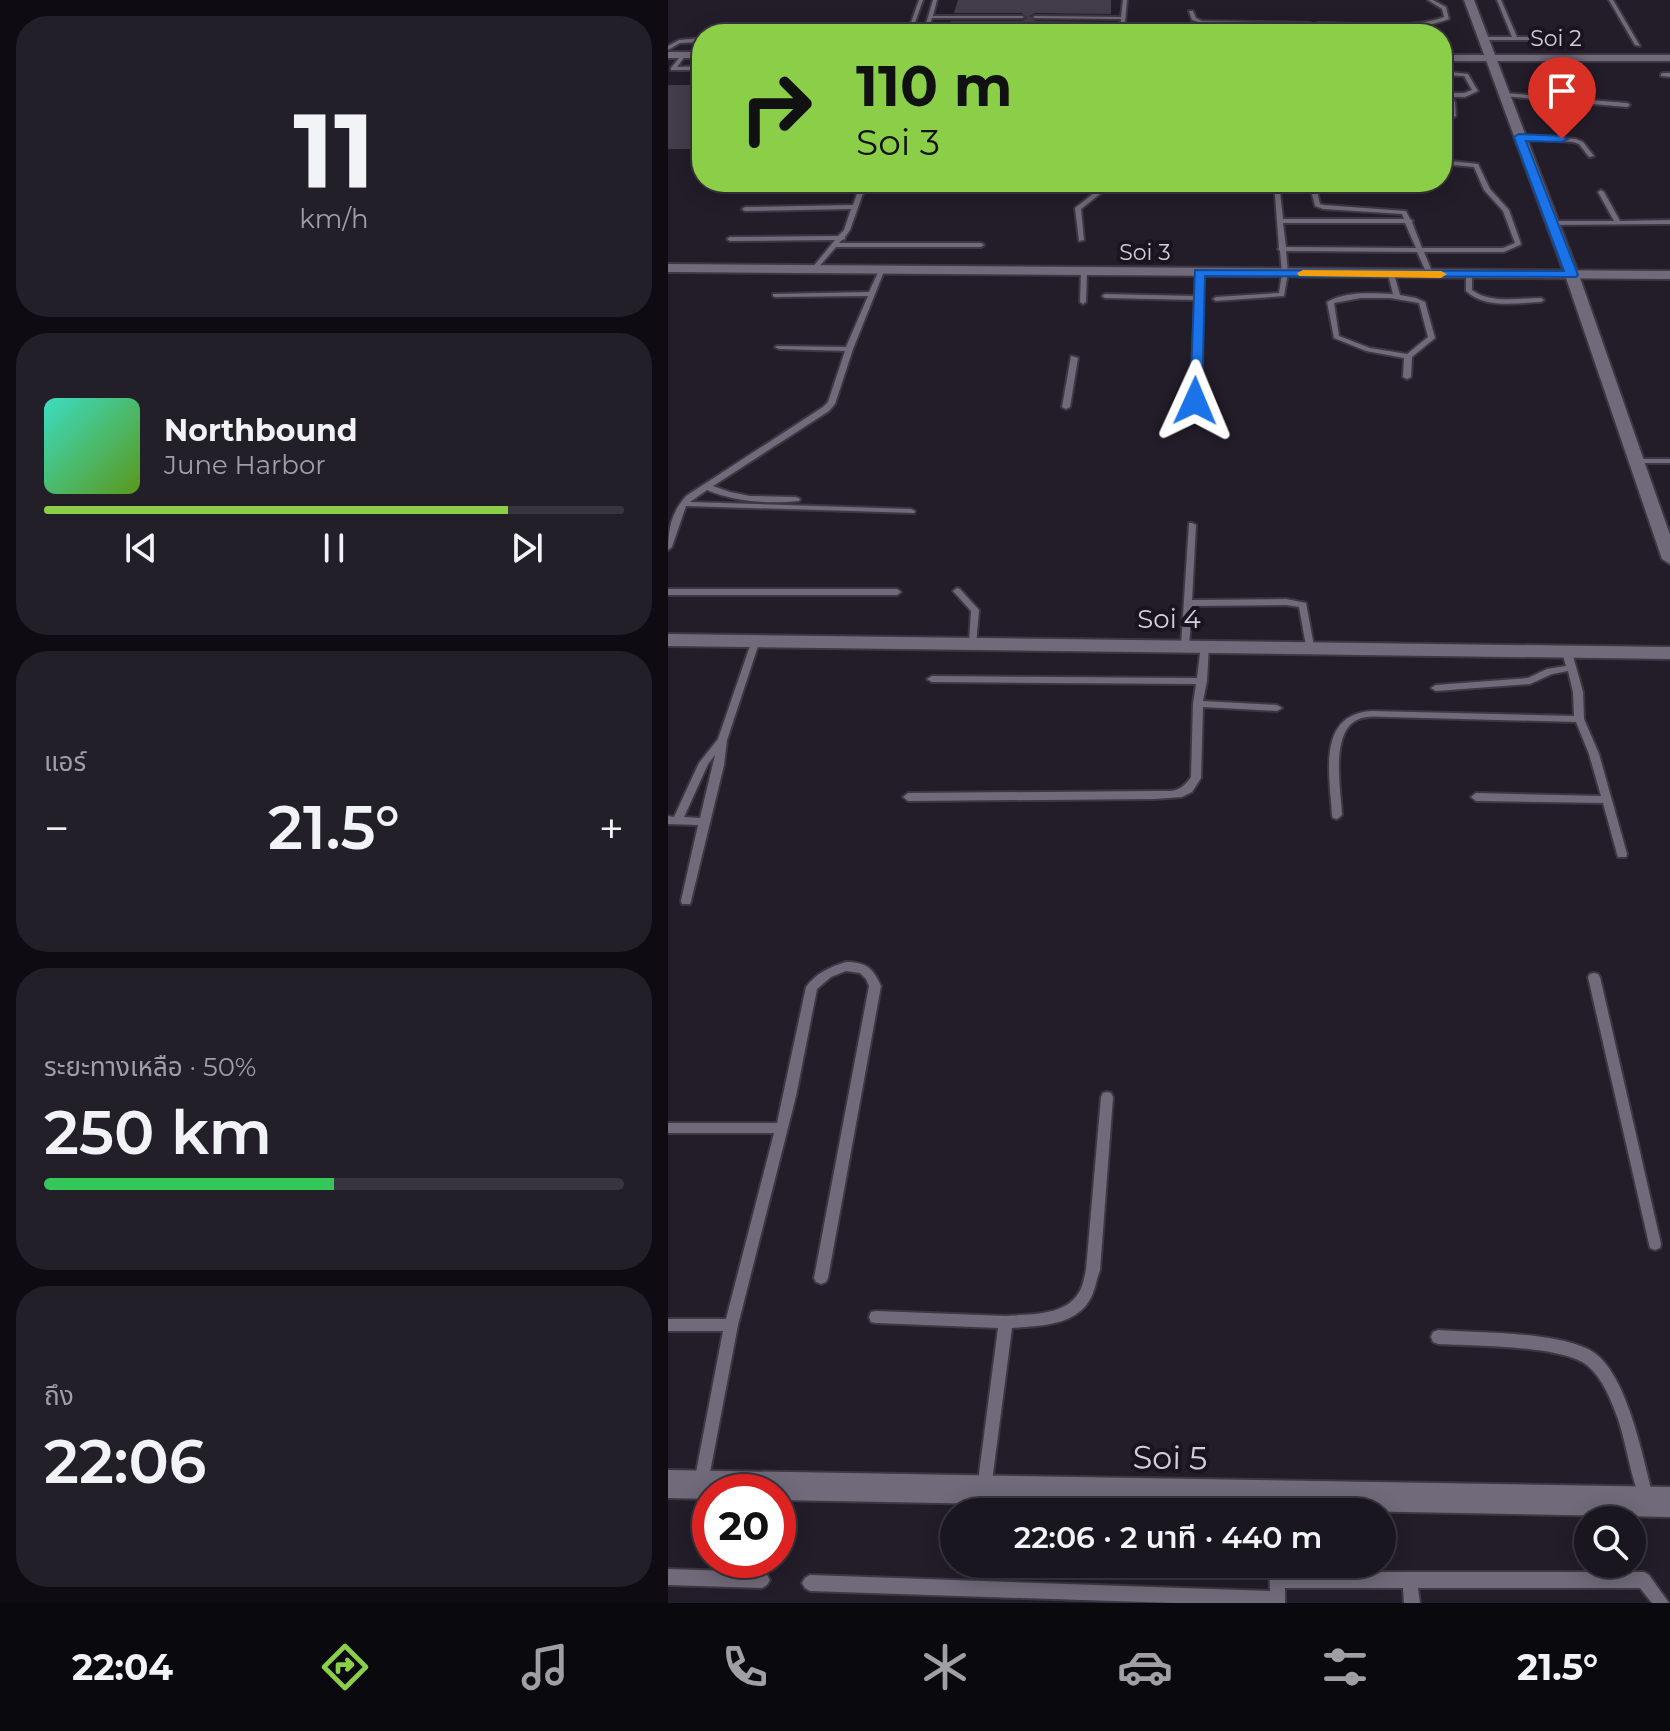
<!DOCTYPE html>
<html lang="th">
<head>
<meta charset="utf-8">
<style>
	body { margin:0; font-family:Montserrat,"Noto Sans Thai",sans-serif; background:#231f29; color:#f1f3f6; height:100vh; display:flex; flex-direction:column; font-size:30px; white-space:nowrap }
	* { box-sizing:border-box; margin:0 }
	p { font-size:26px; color:#9f9fa5 }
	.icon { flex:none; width:44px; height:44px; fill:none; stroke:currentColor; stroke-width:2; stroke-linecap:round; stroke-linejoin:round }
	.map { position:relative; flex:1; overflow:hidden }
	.details { display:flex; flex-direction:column; gap:16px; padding:16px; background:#0e0c12; width:668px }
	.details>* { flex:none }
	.guide { position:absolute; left:24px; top:24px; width:760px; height:168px; border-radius:32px; box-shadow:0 4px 20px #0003,0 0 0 2px #38353e; background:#8bce47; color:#111; overflow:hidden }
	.controls { position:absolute; left:906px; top:1506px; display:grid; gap:16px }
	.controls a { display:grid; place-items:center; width:72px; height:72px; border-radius:50%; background:#1a1620; box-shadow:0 4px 20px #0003,0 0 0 2px #38353e; font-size:40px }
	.speed { position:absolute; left:24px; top:1474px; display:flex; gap:16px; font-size:40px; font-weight:700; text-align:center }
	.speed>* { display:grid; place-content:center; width:104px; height:104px; border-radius:50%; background:#1a1620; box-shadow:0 4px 20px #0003,0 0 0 2px #38353e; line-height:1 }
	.speed .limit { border:12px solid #d22; background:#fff; color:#111 }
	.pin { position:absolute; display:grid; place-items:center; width:68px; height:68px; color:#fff; margin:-82px -34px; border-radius:50% 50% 50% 0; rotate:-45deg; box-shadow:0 0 8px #0007 }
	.pin .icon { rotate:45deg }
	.me { position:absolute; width:88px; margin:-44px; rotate:1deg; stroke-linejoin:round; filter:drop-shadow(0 0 6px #0008) }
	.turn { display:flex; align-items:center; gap:28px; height:168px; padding:0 32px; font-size:36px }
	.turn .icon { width:104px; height:104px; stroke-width:2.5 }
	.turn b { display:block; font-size:56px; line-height:68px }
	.big { font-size:60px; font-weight:600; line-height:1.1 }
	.details .widget { flex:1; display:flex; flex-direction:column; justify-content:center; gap:12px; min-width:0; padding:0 28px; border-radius:32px; background:#231f29 }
	.details .dial { align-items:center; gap:0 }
	.dial b { font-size:104px; line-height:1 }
	.song { display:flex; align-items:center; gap:24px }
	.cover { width:96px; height:96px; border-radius:12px; background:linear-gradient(135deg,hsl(170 70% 55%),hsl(90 70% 35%)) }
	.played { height:8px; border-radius:4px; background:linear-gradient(90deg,#8bce47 80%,#38353e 80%) }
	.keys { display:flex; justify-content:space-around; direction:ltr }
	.heat { display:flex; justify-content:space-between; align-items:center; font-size:44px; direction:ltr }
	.charge { height:12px; border-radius:6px; background:linear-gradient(90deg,#34c759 50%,#38353e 0) }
	.trip { position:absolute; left:272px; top:1498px; width:456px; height:80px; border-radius:40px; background:#1a1620; box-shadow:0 4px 20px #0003,0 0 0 2px #38353e; font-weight:600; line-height:80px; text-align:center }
	.tabs { display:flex; height:128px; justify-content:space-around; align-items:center; background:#0a090d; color:#9f9fa5 }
	.tabs .icon { width:56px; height:56px }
	.tabs .current { color:#8bce47 }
	.tabs b { font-size:36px; color:#f1f3f6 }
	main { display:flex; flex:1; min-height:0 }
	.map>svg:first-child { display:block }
	.building { fill:#433d4b }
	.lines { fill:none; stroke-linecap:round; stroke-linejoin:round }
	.lane-casing { stroke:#3c3742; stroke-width:4 }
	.street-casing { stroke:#3c3742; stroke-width:4 }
	.secondary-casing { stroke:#3c3742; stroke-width:4 }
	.lane { fill:#716a7a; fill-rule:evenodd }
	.street { fill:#716a7a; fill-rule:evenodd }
	.secondary { fill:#716a7a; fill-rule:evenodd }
	.route { fill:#1a73e8; stroke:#114b97; stroke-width:2 }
	.slow { fill:#f59e0b }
	.labels { text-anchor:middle; stroke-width:8; stroke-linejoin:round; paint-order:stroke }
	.far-street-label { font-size:22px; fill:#d3cfd8; stroke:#1a1420 }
	.street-label { font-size:26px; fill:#d3cfd8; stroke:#1a1420 }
	.near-street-label { font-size:32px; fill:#d3cfd8; stroke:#1a1420 }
</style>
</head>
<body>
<main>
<section class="details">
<div class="widget dial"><b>11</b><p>km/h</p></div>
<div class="widget">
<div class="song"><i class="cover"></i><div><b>Northbound</b><p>June Harbor</p></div></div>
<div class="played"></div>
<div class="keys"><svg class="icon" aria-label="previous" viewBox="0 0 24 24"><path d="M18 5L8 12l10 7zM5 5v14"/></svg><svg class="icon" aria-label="pause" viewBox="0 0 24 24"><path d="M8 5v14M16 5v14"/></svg><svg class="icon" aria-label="next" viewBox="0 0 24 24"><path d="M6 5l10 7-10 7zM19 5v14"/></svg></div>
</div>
<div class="widget"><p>แอร์</p>
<div class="heat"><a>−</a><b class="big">21.5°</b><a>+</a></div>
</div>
<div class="widget"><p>ระยะทางเหลือ · 50%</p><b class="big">250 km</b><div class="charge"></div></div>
<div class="widget"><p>ถึง</p><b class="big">22:06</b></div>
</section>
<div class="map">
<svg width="1002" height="1603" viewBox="0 0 1002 1603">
	<rect width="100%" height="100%" fill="#231d2a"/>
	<g class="building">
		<path d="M 290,0 L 443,0 L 443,14 L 367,13 L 362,16 L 367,21 L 442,22 L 441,34 L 279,34 L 283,21 L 354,21 L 359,18 L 354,13 L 286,13 Z"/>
		<rect x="0" y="85" width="34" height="64"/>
	</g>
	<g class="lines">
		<g class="lane-casing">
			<g id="lane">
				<path d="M 251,0 L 255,0 L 243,34 L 239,34 Z"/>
				<path d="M 265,0 L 269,0 L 265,16 L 354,16 L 356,17 L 354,18 L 264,18 L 259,34 L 255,34 Z"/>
				<path d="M 455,0 L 459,0 L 456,34 L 452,34 L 453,19 L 367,18 L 365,17 L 367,16 L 453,17 Z"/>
				<path d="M 760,0 L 765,0 L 778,7 L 781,19 C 743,34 690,26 650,25 L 648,24 L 650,23 C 687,23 742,30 776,17 L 774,9 Z"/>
				<path d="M 829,0 L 833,0 L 849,37 L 882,37 L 884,40 L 813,40 L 815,37 L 844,37 Z"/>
				<path d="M 941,0 L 945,0 L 972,46 L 967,45 Z"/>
				<path d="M 521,11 L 525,11 L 528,18 L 534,21 L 642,23 L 644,24 L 642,25 L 533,23 L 524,20 Z"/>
				<path d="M 34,38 L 34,42 L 12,43 L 0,50 L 0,46 L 11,40 Z"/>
				<path d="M 15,53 L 18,55 L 9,67 L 34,66 L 34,70 L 3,70 L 3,68 Z"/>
				<path d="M 774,71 L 800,74 L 810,91 L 797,97 L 782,97 L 787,102 L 788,116 L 774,124 L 774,120 L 782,115 L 781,102 L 774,95 L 774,93 L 796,93 L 804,90 L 796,76 L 774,75 Z"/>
				<path d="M 995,73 L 1002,73 L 1002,77 L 993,76 L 993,74 Z"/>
				<path d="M 836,93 L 959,103 L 962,105 L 959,107 L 834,96 L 833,95 Z"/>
				<path d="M 851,135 L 908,139 L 915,142 L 926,156 L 921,157 L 911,144 L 905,142 L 849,138 L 848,137 Z"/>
				<path d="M 774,160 L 810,164 L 822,189 L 841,210 L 853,244 L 852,245 L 836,252 L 756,252 L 765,274 L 762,276 L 759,274 L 749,252 L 618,251 L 620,273 L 616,296 L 548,301 L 545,299 L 548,297 L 611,293 L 614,273 L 612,251 L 610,249 L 611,248 L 606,182 L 611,183 L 615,219 L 736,219 L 734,214 L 655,209 L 647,206 L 641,182 L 647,182 L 652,204 L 656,205 L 738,211 L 742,219 L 745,221 L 744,222 L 754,248 L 835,248 L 847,243 L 835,211 L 816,190 L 806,167 L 774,164 ZM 615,223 L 737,223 L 748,248 L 618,247 Z"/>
				<path d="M 193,182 L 199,182 L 182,230 L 177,237 L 177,239 L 174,240 L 171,243 L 313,243 L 316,245 L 313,247 L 168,247 L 149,269 L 147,270 L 144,268 L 167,240 L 62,241 L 59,239 L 62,237 L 170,236 L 176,230 L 183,209 L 77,211 L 74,209 L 77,207 L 185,205 Z"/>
				<path d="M 440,182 L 447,182 L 413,209 L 416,240 L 411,241 L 407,208 Z"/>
				<path d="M 933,190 L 936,192 L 952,221 L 1002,220 L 1002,224 L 882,225 L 879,223 L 882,221 L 946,221 L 930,192 Z"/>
				<path d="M 212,268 L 217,269 L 185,349 L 167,404 L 161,411 L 45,486 L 62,492 L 82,496 L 128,497 L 132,499 L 131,501 C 101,504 67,502 39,490 L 22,502 L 243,509 L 247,511 L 246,513 L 18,506 L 4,547 L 0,550 C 0,528 4,512 18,496 L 155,407 L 160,402 L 177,351 L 111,349 L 107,347 L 109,346 L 178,347 L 200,296 L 107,297 L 105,296 L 105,294 L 201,292 Z"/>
				<path d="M 416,270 L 419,272 L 418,302 L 415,304 L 412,302 L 413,272 Z"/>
				<path d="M 531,270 L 534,272 L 531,401 L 527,403 L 523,401 L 527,300 L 437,298 L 434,296 L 437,294 L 527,296 L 528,272 Z"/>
				<path d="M 723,272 L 726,274 L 732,295 L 748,298 L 757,302 L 767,338 L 744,357 L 743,377 L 739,379 L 735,377 L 736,358 L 698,351 L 666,338 L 659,302 C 677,291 703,293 725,294 L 720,274 ZM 693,298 L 722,298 L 751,303 L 760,337 L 739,354 L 702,348 L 671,336 L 666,303 Z"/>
				<path d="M 801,273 L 804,275 L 804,290 C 823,304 851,298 873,298 L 876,300 L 873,302 C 848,303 817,309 798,291 L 798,275 Z"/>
				<path d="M 403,356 L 410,358 L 402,407 L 398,409 L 394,407 Z"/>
				<path d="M 964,459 L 1002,459 L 1002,463 L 967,463 L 963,461 Z"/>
				<path d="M 521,523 L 524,523 L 528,525 L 524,600 L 618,599 L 638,603 L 646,646 L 645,648 L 642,649 L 638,646 L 631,607 L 618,605 L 524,606 L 521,646 L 517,649 L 514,648 L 513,646 Z"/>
				<path d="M 289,588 L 292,589 L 311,610 L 308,645 L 302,645 L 301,643 L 303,611 L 285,591 Z"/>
				<path d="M 0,589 L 229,589 L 233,592 L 229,595 L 0,595 Z"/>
				<path d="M 88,637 L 92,640 L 59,740 L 56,765 L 23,901 L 22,904 L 14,904 L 13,901 L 30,825 L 0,824 L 0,816 L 6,817 L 31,763 L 50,739 L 84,640 ZM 47,755 L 32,818 L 16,817 L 40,764 Z"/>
				<path d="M 537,642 L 541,645 L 539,681 L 535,701 L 609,705 L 614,708 L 609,711 L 535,707 L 533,778 L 524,792 L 514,797 L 487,799 L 240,801 L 235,797 L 240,793 L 487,791 C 505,791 512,793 523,777 L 525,704 L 528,684 L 264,682 L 259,679 L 264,676 L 529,678 L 533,645 Z"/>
				<path d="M 898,646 L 903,649 L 915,692 L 916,719 L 931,754 L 959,854 L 958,857 L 950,857 L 949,854 L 935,803 L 808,801 L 803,797 L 808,793 L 933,796 L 921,754 L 908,722 L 720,717 C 710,717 698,715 689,720 C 662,733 673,790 674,815 L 669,819 L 665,818 L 664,815 C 662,776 648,714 704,711 L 906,716 L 905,692 L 900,671 L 884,674 L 862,684 L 768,691 L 763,688 L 768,685 L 860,678 L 879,669 L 898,666 L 893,649 Z"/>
				<path d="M 178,962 C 198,962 205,968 213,986 L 160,1278 L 158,1282 L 153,1284 L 148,1282 L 146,1278 L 201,986 L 198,979 L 192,973 L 178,971 L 163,977 L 149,989 L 128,1096 L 70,1325 L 40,1483 L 38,1488 L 33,1490 L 28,1488 L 26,1483 L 55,1331 L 0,1331 L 0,1319 L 58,1319 L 106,1133 L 0,1133 L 0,1123 L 109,1123 L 138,987 C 148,973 162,967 178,962 Z"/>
				<path d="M 926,973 L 930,974 L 932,977 L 993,1244 L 992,1248 L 987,1250 L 982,1248 L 981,1244 L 920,977 L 922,974 Z"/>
				<path d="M 439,1092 L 443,1093 L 445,1097 L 432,1270 C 428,1280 427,1292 421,1301 C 406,1326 369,1326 344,1328 L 323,1489 L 321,1494 L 316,1496 L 311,1494 L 309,1489 L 330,1328 L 208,1323 L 203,1322 L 201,1317 L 203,1312 L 208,1311 L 338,1316 C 361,1314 396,1316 410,1294 C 415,1287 416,1278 418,1270 L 433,1097 L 435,1093 Z"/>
				<path d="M 770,1330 C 809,1333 897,1331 928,1354 C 960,1379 975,1458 985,1496 L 983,1501 L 978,1503 L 973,1501 C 962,1475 959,1446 950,1419 C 943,1400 935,1379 920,1366 C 896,1345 804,1346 770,1344 L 765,1342 L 763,1337 L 765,1332 Z"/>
				<path d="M 601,1564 L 615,1564 L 616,1572 L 976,1572 L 981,1575 L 1001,1603 L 984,1603 L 972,1588 L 750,1588 L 752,1603 L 736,1603 L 735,1588 L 617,1588 L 617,1603 L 505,1603 L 142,1591 L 137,1588 L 134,1583 L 137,1578 L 142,1575 L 602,1591 Z"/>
				<path d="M 0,1569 L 94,1572 L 99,1575 L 102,1580 L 99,1585 L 94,1588 L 0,1585 Z"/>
			</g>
		</g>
		<g class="street-casing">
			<g id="street">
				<rect x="0" y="52" width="34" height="6"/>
				<rect x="774" y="55" width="228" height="6"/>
				<path d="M 0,264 L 1002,271 L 1002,279 L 0,272 Z"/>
				<path d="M 0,634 L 1002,647 L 1002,659 L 0,646 Z"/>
				<path d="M 0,1470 L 1002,1487 L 1002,1517 L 110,1500 L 110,1492 L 42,1492 L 42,1499 L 0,1498 Z"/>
			</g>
		</g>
		<g class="secondary-casing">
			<path id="secondary" d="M 796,0 L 806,0 L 911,275 L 1002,535 L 1002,564 L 994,559 L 897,275 Z"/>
		</g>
		<use href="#lane" class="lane"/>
		<use href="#street" class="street"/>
		<use href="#secondary" class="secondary"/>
	</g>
	<path class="route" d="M 851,134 L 894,136 L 900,139 L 894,142 L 858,141 L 910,275 L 908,277 L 537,276 L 534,401 L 522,404 L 527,270 L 896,271 L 846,137 Z"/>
	<path class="slow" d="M 635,270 L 773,271 L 779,274 L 773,278 L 631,276 L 629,273 Z"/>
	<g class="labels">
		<g class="far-street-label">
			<text x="888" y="46">Soi 2</text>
			<text x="477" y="260">Soi 3</text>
		</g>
		<g class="street-label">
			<text x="501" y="628">Soi 4</text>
		</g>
		<g class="near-street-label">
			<text transform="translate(502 1458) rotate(1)" y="11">Soi 5</text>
		</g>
	</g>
</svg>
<div class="controls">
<a><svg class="icon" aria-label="search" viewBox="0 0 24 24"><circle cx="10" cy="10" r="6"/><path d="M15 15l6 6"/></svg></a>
</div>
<div class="speed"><div class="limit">20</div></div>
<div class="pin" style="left:894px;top:139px;background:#d93025"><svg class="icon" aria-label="arrive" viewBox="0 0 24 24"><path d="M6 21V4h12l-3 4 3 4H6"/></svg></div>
<svg class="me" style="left:527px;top:401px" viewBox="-20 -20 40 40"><path d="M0-17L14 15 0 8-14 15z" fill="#1a73e8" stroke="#fff" stroke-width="4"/></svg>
<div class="trip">22:06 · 2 นาที · 440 m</div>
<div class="guide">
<div class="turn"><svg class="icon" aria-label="right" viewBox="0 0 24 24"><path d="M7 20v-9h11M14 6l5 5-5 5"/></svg><div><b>110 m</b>Soi 3</div></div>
</div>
</div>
</main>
<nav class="tabs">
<b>22:04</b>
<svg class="icon current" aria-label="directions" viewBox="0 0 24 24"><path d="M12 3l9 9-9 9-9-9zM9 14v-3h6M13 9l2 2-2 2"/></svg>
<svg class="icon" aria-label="music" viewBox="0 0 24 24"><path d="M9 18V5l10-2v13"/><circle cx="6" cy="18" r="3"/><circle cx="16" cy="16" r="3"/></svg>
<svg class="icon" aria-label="phone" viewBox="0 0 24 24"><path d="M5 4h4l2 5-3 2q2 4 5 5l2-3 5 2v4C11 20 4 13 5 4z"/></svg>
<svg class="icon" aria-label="climate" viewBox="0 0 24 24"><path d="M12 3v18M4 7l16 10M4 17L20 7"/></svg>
<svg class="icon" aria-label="car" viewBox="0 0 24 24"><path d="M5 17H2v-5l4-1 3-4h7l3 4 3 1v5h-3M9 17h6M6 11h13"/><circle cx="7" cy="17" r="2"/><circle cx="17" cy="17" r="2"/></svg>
<svg class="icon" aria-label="filters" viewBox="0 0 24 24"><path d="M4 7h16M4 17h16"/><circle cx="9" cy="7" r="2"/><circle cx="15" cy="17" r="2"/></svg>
<b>21.5°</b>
</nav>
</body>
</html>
